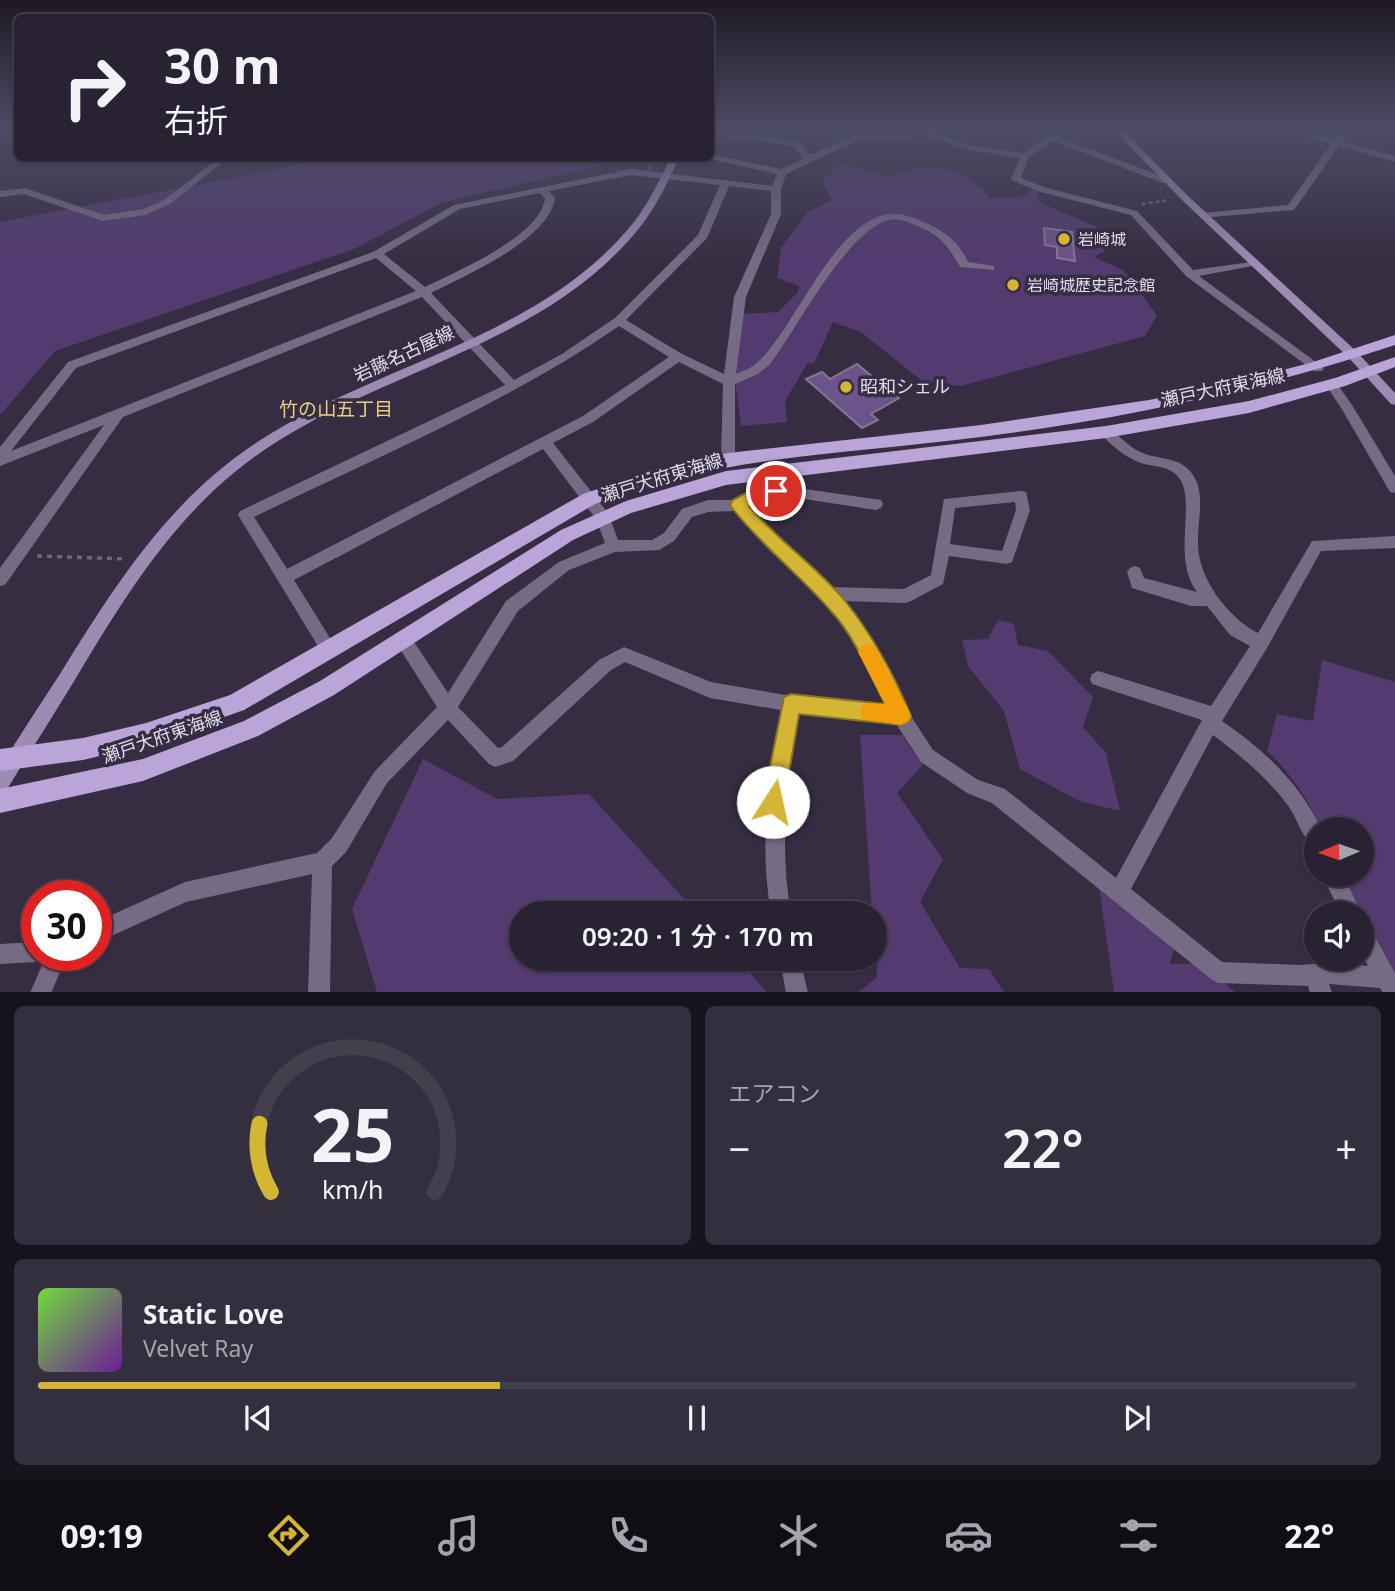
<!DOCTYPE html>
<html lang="ja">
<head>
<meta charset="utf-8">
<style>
	body { margin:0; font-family:"Noto Sans","Noto Sans JP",sans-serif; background:#342f3e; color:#f1f3f6; height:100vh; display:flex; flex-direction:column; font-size:26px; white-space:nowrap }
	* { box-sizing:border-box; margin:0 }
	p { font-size:23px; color:#a5a4ac }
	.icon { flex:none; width:38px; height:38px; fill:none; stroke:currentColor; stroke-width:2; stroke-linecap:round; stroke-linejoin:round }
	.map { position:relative; height:992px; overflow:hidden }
	.details { display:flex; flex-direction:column; gap:14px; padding:14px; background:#16131c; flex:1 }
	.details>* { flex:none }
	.top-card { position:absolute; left:14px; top:14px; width:700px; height:147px; border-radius:10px; box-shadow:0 2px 5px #0004,0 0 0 2px #443f4d; background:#282232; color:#f1f3f6; overflow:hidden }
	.needle { width:46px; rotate:268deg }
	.buttons { position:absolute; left:1304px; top:817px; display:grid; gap:14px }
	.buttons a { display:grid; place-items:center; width:70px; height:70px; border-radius:50%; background:#282232; box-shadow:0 2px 5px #0004,0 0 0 2px #443f4d; font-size:35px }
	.speed { position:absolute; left:21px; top:880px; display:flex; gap:14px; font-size:35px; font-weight:700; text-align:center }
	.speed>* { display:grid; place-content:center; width:91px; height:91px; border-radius:50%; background:#282232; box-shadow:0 2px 5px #0004,0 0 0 2px #443f4d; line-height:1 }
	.speed .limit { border:10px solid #d22; background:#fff; color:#111 }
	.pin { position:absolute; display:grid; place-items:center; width:60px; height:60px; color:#fff; margin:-30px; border:4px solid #fff; border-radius:50%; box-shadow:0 2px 7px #0007 }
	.me { position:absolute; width:77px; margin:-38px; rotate:10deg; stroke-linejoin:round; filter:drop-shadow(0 0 5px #0008) }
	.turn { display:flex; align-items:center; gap:24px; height:147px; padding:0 35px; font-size:32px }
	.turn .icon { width:91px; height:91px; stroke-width:2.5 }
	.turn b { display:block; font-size:49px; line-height:60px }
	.big { font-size:52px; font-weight:600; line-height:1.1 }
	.details .card { flex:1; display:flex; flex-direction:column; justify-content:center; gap:10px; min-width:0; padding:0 24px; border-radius:10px; background:#342f3e }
	.details .dial { align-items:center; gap:0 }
	.dial svg { height:182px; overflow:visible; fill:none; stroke:#443f4d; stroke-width:7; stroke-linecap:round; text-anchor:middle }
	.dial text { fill:#f1f3f6; stroke:none }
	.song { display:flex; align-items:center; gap:21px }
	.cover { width:84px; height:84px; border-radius:10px; background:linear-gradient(135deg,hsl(100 70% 55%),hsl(280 70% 35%)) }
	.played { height:7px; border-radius:4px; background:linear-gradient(90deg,#d5b534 35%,#443f4d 35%) }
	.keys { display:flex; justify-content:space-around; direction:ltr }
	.heat { display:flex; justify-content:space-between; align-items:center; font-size:38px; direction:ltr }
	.details .tiles { flex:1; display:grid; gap:14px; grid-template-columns:1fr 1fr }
	.card:last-child { grid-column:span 2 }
	.trip { position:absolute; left:509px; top:901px; width:378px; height:70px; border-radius:35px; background:#282232; box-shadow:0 2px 5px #0004,0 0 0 2px #443f4d; font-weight:600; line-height:70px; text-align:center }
	.menu { display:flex; height:112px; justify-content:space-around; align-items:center; background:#100e14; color:#a5a4ac }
	.menu .icon { width:49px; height:49px }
	.menu .active { color:#d5b534 }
	.menu b { font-size:32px; color:#f1f3f6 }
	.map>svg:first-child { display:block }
	.green { fill:#533a6f }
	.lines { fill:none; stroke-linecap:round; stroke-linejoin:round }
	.stream { stroke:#5e4970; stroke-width:3.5 }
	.building { fill:#6d538c; stroke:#827890; stroke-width:2 }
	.path-far1 { stroke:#6f687a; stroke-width:2.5; stroke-dasharray:3.5 3.5; stroke-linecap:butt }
	.path { stroke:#6f687a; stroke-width:3.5; stroke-dasharray:5 5; stroke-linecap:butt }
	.street { fill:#766b85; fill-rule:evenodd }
	.secondary { fill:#9d8bb4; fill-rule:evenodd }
	.primary { fill:#baa4d8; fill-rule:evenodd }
	.route { fill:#d5b534; stroke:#8a7622; stroke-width:2 }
	.slow { fill:#f59e0b }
	.poi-dot { fill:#d5b534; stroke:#362d42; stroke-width:2.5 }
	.labels { text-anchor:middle; stroke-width:7; stroke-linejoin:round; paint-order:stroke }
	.far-poi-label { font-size:16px; fill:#e2ddea; stroke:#362d42; text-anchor:start }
	.street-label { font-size:18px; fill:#e2ddea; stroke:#362d42 }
	.poi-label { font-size:18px; fill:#e2ddea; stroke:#362d42; text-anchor:start }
	.neighbourhood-label { font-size:19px; fill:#e6d183; stroke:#362d42 }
</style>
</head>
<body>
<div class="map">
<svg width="1395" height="993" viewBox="0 0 1395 993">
	<rect width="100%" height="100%" fill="#362d42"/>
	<g class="green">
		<path d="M 318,158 L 623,158 L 621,161 L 443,202 L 354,249 L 55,351 L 0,415 L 0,222 L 275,170 Z"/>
		<path d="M 840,164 L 889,176 L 918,168 L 953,169 L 983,189 L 989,198 L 1026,196 L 1034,187 L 1042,188 L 1036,196 L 1041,203 L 1104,230 L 1116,244 L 1094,257 L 1123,270 L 1157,315 L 1145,336 L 961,386 L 922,381 L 861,332 L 833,322 L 814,363 L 807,364 L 785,401 L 787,422 L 741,426 L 735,379 L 742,314 L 778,312 L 798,292 L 799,286 L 777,278 L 781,248 L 807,213 L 832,200 L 822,182 Z"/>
		<path d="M 998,620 L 1014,624 L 1018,645 L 1048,651 L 1093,697 L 1083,727 L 1106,753 L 1120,811 L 1079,801 L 1020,769 L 1004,711 L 968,666 L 962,640 L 988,639 Z"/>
		<path d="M 1322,660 L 1395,682 L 1395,973 L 1341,875 L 1362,875 L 1362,830 L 1321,829 C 1308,799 1291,773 1267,751 L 1277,714 L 1313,721 Z"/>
		<path d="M 860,735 L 902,735 L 923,765 L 897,793 L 943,859 L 920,902 L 960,968 L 989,969 L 1004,992 L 857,993 L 877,977 L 875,914 L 872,913 Z"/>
		<path d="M 423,759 L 497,799 L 589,794 L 697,913 L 522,914 L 522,959 L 737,959 L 767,992 L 377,992 L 352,909 Z"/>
		<path d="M 1099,887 L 1174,949 L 1170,964 L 1199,963 L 1235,992 L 1114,992 Z"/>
	</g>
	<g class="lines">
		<path class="stream" d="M 648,169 L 653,158"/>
	</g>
	<g class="building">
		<path d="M 1044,228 L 1072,232 L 1075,261 L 1057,258 L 1057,247 L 1045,245 Z"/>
		<path d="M 857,364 L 899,398 L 871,414 L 878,420 L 862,428 L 806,379 L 822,372 L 830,379 Z"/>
	</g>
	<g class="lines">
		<path class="path-far1" d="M 1142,204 L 1169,200"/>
		<path class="path" d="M 37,556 L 127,559"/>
		<g class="street">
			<path d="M 925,126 L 937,126 L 929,130 L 969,145 L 1023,153 L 1046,138 L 1017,126 L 1029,126 L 1169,179 L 1169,183 L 1163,183 L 1053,141 L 1029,157 L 1021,178 L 1047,188 L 1137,211 L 1193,270 L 1258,261 L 1258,265 L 1199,276 L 1324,368 L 1322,371 L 1314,371 L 1186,276 L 1131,215 L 1041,192 L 1013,181 L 1011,179 L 1020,158 L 964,149 L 921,133 L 904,139 L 858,140 L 786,174 L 781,189 L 781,214 L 746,297 L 736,374 C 744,371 753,367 759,361 C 796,326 835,220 890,214 C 901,213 911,217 921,221 C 943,230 958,240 968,262 L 994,266 L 994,270 L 960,267 C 949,247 941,236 920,227 C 910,223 899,217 889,220 C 847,230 797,329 770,364 L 758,374 L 735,384 L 735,459 L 733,463 L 723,463 L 721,459 L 723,384 L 679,362 L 593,422 L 553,443 L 608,513 L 618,540 L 652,540 L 664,533 L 682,509 L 708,500 L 736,500 L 761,486 L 791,487 L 881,500 L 883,504 L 881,508 L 876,510 L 791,497 L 763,496 L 748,506 L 763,524 L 829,587 L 904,589 L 931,575 L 944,499 L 1021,491 L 1026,492 L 1030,510 L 1012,562 L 1007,564 L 949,556 L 943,584 L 911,601 L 906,603 L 843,601 L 865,630 L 907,710 L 933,750 L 978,780 L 1005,789 L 1116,878 L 1202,720 L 1092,684 L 1090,679 L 1092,674 L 1098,671 L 1211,706 L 1250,646 L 1230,635 L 1207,606 L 1191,606 L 1132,588 L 1127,572 L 1130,568 L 1135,566 L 1140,568 L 1144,578 L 1197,592 C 1171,558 1197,501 1179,478 C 1169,464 1151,468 1136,461 C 1122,455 1112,445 1101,435 L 1099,432 L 1101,429 L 1111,429 C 1121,438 1131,449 1145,454 C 1163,460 1181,457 1193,475 C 1206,494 1197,522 1198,544 C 1198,578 1228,618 1258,633 L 1312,541 L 1395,536 L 1395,548 L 1321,551 L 1267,648 L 1222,721 C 1264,750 1299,782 1322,830 L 1316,830 L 1316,847 C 1303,841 1297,818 1289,807 C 1268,778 1241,756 1213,735 L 1131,889 L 1222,962 L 1301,965 L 1337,962 L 1368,966 L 1362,954 L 1362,923 L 1369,926 L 1395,973 L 1395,993 L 1383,993 L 1380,988 L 1329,984 L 1332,993 L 1310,993 L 1308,986 L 1218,983 L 1211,979 L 992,803 L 967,793 L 921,762 L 896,724 L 798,713 C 787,781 779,845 791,914 L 771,914 C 759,842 768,781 781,710 L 710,698 L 625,662 L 611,670 L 513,761 L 495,767 L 489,764 L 448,720 L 387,783 L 346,852 L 332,866 L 330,993 L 308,993 L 312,874 L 186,902 L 96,943 L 96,922 L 185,882 L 317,853 L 332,838 L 375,771 L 437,707 L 398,646 L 396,641 L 398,636 L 404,634 L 410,636 L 448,693 L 506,601 L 559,562 L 605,543 L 596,519 L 543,449 L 294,580 L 338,651 L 336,656 L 330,658 L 324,656 L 238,515 L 240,511 L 505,385 L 422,297 L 123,417 L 5,585 L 0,586 L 0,568 L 104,425 L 0,466 L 0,447 L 68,362 L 373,252 L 454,205 L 631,169 L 772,186 L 777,174 L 706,158 L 710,158 L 710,154 L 781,169 L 803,159 L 794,146 L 710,134 L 710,129 L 800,142 L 810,155 L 853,135 L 903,133 ZM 631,175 L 720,185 L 698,235 L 615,318 L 562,354 L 514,380 L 431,293 C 466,275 549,240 555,198 L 549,191 ZM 729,186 L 771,191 L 771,214 L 734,297 L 724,374 L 682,354 L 626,320 L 707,238 ZM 540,193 L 545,199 C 539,237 457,271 425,287 L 384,254 L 460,209 ZM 376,258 L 416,291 L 11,451 L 76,368 ZM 619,326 L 669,357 L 583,416 L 287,569 L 254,517 C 377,457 506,404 619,326 ZM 1015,502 L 1016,510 L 1002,551 L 950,544 L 955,508 ZM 735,511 C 765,547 804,576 833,612 C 856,640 871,674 887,706 L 791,696 L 711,682 L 624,647 L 599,660 L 502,747 L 498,748 L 458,707 L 518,611 L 569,570 L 615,552 L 659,550 L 674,541 L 692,517 L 708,512 Z"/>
			<path d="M 1275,126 L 1289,126 L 1335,139 L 1344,126 L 1352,126 L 1342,141 L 1395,156 L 1395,162 L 1339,146 L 1294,210 L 1200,218 L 1200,214 L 1203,213 L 1288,205 L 1331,144 Z"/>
			<path d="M 219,158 L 228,158 L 170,204 L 145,215 L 103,221 L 24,194 L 0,197 L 0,191 L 25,188 L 104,215 L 143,209 L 164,200 Z"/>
			<path d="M 1331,380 L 1335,381 L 1352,405 L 1395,476 L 1395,493 L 1390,492 L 1343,411 L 1325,384 Z"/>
			<path d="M 1322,875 L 1343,875 L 1362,914 L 1362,915 L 1362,914 L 1341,914 Z"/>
			<path d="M 37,942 L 37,956 L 46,956 L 44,959 L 37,962 L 0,964 L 0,944 Z"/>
			<path d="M 46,956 L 67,956 L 51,993 L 30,993 Z"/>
			<path d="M 780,959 L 800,959 L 808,993 L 786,993 Z"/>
		</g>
		<g class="secondary">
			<path d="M 1110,126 L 1119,126 L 1188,196 L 1356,351 L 1395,393 L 1395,405 L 1391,404 L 1348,357 L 1182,200 Z"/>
			<path d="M 671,158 L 679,158 C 668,181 657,206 640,227 C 538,355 359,371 236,471 C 166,528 119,606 73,683 C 51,719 28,755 6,791 L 0,794 L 0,768 C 19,736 40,705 60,674 C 107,598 156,520 227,464 C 351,365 531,350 634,222 C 649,203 659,180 671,158 Z"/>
		</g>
		<g class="primary">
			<path d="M 1395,335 L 1395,345 C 1260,390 1123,419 981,437 C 851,454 718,455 595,504 L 244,710 L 146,745 L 83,760 L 0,771 L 0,749 L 83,738 L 146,723 L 230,695 L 583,494 L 657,469 L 728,453 L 981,425 L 1149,400 L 1232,383 L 1310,363 Z"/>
			<path d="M 1395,357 L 1395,367 L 1345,386 L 1249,413 L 1106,438 L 726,485 L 631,513 L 573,540 L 334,695 L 258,736 L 143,781 L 0,813 L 0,789 L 143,759 L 244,721 L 320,681 L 561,530 L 626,501 L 726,471 L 1106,426 L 1249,401 L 1335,378 Z"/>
		</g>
	</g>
	<linearGradient id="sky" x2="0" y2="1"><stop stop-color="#1e1924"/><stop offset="0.48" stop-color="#4c4c65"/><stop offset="1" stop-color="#4c4c65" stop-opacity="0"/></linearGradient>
	<rect width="1395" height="265" fill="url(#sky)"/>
	<path class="route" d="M 761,485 L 776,485 L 784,491 L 782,496 L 764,497 L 749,506 C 778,541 818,567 846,602 C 872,635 895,677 911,716 L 908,722 L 901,725 L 799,714 L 784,802 L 781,809 L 773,812 L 766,809 L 763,802 L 784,697 L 791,694 L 885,704 C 869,673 855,637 831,611 C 800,575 762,546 733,509 L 730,505 L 733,500 Z"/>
	<path class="slow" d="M 867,644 L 874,646 L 908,709 L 911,716 L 908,722 L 901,725 L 862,719 L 860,712 L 862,706 L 869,703 L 885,704 L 858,652 L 861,646 Z"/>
	<g class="poi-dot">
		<circle cx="1064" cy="239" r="7"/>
		<circle cx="1013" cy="285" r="7"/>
		<circle cx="846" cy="387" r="7"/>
	</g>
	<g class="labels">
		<g class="far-poi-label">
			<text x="1078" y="245">岩崎城</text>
			<text x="1027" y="291">岩崎城歴史記念館</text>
		</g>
		<g class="street-label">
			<text transform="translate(404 354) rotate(-25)" y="6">岩藤名古屋線</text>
			<text transform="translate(1223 388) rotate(-12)" y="6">瀬戸大府東海線</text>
			<text transform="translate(662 478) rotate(-17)" y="6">瀬戸大府東海線</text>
			<text transform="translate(162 737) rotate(-19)" y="6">瀬戸大府東海線</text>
		</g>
		<g class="poi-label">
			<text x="860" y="393">昭和シェル</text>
		</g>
		<g class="neighbourhood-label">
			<text x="336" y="416">竹の山五丁目</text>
		</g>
	</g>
</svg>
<div class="buttons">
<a><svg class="needle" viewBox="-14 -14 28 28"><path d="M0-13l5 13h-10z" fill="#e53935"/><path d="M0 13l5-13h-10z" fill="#a5a4ac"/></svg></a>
<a><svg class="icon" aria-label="sound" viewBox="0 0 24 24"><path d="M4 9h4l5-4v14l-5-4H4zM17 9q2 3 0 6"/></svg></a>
</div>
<div class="speed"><div class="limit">30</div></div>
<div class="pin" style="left:776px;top:491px;background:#d93025"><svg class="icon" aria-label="arrive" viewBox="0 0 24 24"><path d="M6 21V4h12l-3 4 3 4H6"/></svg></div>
<svg class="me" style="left:773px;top:802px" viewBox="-20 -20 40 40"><circle r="19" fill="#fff"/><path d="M0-13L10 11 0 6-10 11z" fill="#d5b534"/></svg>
<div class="trip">09:20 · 1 分 · 170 m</div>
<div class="top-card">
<div class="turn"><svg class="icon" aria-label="right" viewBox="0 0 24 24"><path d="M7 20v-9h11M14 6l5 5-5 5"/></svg><div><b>30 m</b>右折</div></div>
</div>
</div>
<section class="details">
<div class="tiles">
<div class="card dial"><svg viewBox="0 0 100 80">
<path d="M14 69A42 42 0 1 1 86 69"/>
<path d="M14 69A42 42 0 0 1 9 39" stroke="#d5b534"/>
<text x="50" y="56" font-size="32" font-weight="700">25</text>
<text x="50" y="72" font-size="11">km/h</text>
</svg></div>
<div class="card"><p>エアコン</p>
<div class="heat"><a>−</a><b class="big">22°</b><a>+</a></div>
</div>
<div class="card">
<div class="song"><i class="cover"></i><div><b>Static Love</b><p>Velvet Ray</p></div></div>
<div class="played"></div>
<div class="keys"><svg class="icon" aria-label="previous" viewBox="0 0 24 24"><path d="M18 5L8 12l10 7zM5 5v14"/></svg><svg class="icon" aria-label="pause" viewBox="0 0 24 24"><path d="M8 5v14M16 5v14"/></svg><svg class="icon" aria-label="next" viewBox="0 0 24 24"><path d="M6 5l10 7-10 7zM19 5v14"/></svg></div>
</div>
</div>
</section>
<nav class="menu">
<b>09:19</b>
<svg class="icon active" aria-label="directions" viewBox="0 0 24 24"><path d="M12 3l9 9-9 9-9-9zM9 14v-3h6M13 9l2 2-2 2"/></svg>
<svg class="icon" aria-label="music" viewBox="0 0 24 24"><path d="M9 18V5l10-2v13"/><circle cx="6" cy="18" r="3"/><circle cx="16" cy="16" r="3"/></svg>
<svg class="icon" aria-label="phone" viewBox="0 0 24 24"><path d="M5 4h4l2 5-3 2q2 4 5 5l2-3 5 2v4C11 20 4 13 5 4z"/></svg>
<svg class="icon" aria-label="climate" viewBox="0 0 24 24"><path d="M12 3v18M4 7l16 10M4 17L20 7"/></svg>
<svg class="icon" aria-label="car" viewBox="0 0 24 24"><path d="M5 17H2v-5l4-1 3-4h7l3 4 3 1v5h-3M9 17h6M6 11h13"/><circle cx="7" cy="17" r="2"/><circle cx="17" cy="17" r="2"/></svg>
<svg class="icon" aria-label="filters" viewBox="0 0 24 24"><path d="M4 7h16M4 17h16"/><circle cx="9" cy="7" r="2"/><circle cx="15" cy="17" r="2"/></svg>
<b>22°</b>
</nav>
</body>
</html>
